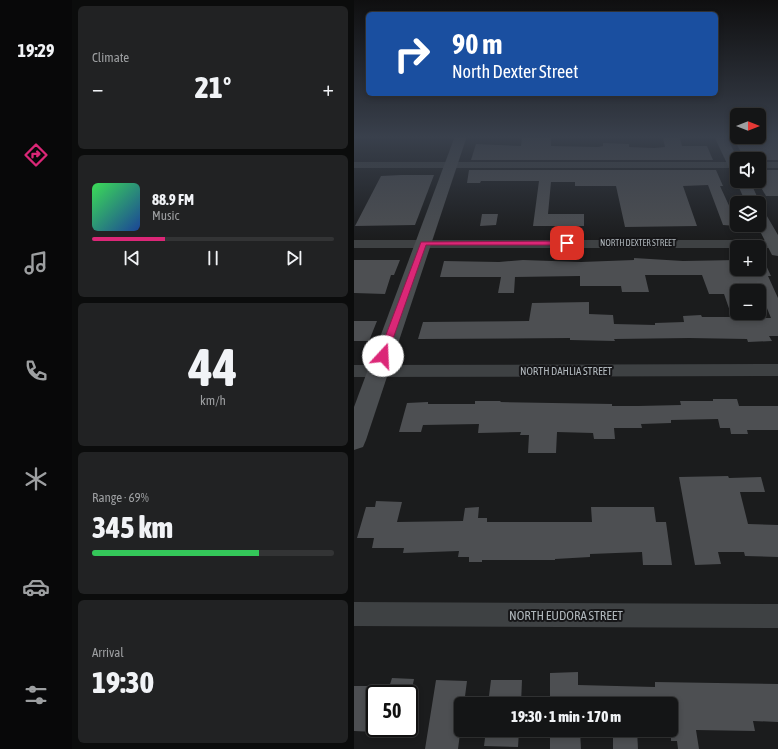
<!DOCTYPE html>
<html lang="en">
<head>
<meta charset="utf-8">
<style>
	body { margin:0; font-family:"Asap Condensed",sans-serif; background:#212223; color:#f1f3f6; height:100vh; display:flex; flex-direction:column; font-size:15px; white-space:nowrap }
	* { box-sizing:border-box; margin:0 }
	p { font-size:13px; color:#9d9fa1 }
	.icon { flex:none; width:22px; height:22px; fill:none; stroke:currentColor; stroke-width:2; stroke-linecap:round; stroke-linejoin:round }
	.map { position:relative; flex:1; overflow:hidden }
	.details { display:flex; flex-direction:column; gap:6px; padding:6px; background:#0b0c0c; width:282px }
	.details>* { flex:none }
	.top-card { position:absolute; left:12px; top:12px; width:352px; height:84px; border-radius:6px; box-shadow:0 2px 6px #0003,0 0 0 1px #333435; background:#1a4fa0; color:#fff; overflow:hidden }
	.needle { width:26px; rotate:90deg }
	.controls { position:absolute; left:376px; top:108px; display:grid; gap:8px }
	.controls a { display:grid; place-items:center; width:36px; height:36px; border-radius:6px; background:#141516; box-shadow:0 2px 6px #0003,0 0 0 1px #333435; font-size:20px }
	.speed { position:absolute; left:12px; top:685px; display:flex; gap:8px; font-size:20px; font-weight:700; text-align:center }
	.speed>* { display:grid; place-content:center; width:52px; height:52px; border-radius:50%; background:#141516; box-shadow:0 2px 6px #0003,0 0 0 1px #333435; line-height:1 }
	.speed .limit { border:2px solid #111; border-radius:6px; background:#fff; color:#111 }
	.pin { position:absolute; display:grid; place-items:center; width:34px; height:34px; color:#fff; margin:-17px; border-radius:8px; box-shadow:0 2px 6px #0006 }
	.me { position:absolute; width:44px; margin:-22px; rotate:20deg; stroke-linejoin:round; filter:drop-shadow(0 0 3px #0008) }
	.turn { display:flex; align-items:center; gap:14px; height:84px; padding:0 20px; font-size:18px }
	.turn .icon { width:52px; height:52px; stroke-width:2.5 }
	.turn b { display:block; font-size:28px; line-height:34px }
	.big { font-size:30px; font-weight:800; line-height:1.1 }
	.details .tile { flex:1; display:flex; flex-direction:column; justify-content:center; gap:6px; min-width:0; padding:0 14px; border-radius:6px; background:#212223 }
	.details .dial { align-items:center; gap:0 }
	.dial b { font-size:52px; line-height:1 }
	.song { display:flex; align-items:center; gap:12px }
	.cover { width:48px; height:48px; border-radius:6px; background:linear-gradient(135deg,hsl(130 70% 55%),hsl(220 70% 35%)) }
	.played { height:4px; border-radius:2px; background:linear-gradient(90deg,#db2777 30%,#333435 30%) }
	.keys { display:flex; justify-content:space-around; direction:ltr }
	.heat { display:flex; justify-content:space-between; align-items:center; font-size:22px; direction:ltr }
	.charge { height:6px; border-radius:3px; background:linear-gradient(90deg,#34c759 69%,#333435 0) }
	.trip { position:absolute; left:100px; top:697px; width:224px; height:40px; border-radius:6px; background:#141516; box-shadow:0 2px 6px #0003,0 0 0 1px #333435; font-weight:800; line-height:40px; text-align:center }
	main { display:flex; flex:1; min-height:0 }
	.menu { display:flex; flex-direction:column; width:72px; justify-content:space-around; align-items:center; background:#080809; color:#9d9fa1 }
	.menu .icon { width:28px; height:28px }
	.menu .selected { color:#db2777 }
	.menu b { font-size:18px; color:#f1f3f6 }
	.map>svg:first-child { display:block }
	.building { fill:#4d4f52; fill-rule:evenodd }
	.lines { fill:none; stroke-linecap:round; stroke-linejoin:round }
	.minor { fill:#3e4143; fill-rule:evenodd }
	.secondary { fill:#4b4e51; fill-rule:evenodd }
	.route { fill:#db2777; stroke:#8e194d }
	.labels { text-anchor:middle; stroke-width:4; stroke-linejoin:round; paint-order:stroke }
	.far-street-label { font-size:9px; fill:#afb6bb; stroke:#161618 }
	.street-label { font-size:11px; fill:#afb6bb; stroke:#161618 }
	.near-street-label { font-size:13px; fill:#afb6bb; stroke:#161618 }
</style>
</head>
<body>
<main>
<nav class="menu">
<b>19:29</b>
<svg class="icon selected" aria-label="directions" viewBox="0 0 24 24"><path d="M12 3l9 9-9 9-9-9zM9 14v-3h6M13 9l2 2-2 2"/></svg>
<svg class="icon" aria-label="music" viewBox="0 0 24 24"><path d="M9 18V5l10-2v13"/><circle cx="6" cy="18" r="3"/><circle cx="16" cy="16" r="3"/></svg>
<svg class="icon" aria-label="phone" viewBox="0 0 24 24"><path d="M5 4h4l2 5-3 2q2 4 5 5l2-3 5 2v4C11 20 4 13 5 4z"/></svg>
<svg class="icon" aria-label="climate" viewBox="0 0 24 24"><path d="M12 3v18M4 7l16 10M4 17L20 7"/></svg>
<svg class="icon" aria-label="car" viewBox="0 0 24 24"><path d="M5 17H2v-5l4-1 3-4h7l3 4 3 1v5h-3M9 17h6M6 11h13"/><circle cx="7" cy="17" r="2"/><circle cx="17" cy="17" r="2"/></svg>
<svg class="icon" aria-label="filters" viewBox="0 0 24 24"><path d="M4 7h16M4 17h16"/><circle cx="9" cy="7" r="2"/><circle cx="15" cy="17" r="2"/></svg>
</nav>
<section class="details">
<div class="tile"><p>Climate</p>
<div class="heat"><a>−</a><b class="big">21°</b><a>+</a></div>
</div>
<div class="tile">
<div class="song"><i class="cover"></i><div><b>88.9 FM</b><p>Music</p></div></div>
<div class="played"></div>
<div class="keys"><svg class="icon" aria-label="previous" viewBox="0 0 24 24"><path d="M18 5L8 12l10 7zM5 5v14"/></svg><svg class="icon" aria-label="pause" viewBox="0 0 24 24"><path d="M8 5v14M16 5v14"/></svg><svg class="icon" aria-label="next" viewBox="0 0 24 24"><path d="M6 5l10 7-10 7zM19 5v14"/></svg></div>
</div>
<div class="tile dial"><b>44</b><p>km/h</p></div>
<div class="tile"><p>Range · 69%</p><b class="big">345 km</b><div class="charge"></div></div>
<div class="tile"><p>Arrival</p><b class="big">19:30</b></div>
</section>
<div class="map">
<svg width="424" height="749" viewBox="0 0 424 749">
	<rect width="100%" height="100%" fill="#1b1c1d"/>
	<g class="building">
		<path d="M 168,138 L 197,138 L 197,146 L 244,147 L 249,146 L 249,143 L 275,144 L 275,147 L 300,148 L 311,147 L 309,138 L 326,138 L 328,146 L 353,146 L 359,160 L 117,160 L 122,144 L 167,146 Z"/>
		<path d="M 398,138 L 424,138 L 424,160 L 405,160 L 405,154 L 388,154 L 382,143 L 401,143 Z"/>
		<path d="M 115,170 L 362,170 L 369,186 L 366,186 L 378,212 L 383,212 L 383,226 L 369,225 L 354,185 L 329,186 L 343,226 L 271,227 L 262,186 L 221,186 L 221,182 L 197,182 L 194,214 L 230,214 L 230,226 L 179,226 L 185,181 L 127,181 L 126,183 L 113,183 Z"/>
		<path d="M 405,170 L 424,170 L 424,196 L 412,196 L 405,184 Z"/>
		<path d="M 47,175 L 80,175 L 61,225 L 1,226 L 27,176 Z"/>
		<path d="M 128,214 L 144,214 L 142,225 L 126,226 Z"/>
		<path d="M 280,258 L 329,261 L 383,260 L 383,269 L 405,269 L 405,261 L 410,261 L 417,276 L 414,276 L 424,298 L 424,336 L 415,336 L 418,341 L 394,342 L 393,339 L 335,338 L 260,339 L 261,341 L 216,340 L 216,338 L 64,339 L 69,322 L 175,321 L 178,303 L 235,302 L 235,314 L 259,315 L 260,324 L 301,325 L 301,323 L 330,322 L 329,316 L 347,315 L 348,317 L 378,317 L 370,294 L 355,294 L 348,275 L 291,275 L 295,292 L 268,292 L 267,286 L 226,286 L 226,276 L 161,277 L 160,293 L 144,293 L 147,277 L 86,277 L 90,261 L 145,262 L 169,260 L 227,262 L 280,260 ZM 383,291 L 406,291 L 417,318 L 383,318 Z"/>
		<path d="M 0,260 L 46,260 L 40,275 L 37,275 L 31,294 L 0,293 Z"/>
		<path d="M 0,321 L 23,321 L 15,341 L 0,341 Z"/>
		<path d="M 359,399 L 383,399 L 385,406 L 424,406 L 424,430 L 393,430 L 394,434 L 377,434 L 376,428 L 366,428 L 364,419 L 317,420 L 317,423 L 287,424 L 288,428 L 260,428 L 261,439 L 240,439 L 239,433 L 203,432 L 202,453 L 174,453 L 175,435 L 166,435 L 167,432 L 124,433 L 125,424 L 69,425 L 67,432 L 45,432 L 53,403 L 74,402 L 74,404 L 121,404 L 121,401 L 147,401 L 146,402 L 258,404 L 258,406 L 284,406 L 327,405 L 326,401 L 359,401 Z"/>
		<path d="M 374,476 L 375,478 L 407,477 L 411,492 L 386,492 L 394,524 L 424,525 L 424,557 L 391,556 L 390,552 L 364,552 L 367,564 L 341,565 L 325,477 Z"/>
		<path d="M 22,501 L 48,502 L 43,522 L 109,521 L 111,508 L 125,507 L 124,518 L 133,518 L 133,522 L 238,522 L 237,507 L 300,507 L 302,522 L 312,522 L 318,565 L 289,565 L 288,552 L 236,554 L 236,557 L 201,559 L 201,560 L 128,560 L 128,562 L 115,562 L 115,557 L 104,557 L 105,551 L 49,553 L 50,548 L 18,548 L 20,538 L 3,538 L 12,507 L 21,507 Z"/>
		<path d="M 224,672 L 224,685 L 301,687 L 301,682 L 424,684 L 424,722 L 399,721 L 401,731 L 342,730 L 345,749 L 324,749 L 323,741 L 317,741 L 317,704 L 196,704 L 196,673 Z"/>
		<path d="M 38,678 L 60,679 L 57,694 L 33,694 Z"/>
		<path d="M 82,680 L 113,681 L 110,704 L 107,704 L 107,726 L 104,749 L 71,749 Z"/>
		<path d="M 137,680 L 168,680 L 167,704 L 134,704 Z"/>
		<path d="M 0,686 L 21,686 L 21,732 L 0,731 Z"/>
		<path d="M 132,730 L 165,730 L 164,747 L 130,746 Z"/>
		<path d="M 196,730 L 226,730 L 227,749 L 196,749 Z"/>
		<path d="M 259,730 L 283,730 L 284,749 L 259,749 Z"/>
	</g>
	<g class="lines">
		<g class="minor">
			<rect x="0" y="162" width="383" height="6"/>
			<rect x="405" y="162" width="19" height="6"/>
			<rect x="0" y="240" width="424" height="8"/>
			<path d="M 424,364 L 424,376 L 0,377 L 0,365 Z"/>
			<path d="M 0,602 L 424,604 L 424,628 L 0,626 Z"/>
		</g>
		<g class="secondary">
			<path d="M 101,136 L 113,136 L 12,440 L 9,447 L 0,450 L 0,407 Z"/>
			<path d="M 360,136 L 372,136 L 384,159 L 383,174 L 378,173 L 376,170 Z"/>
			<path d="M 383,179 L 383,181 L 396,181 L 406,203 L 405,205 L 405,203 L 392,203 L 382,181 Z"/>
			<path d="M 405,209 L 410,211 L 424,235 L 424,256 L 418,255 L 403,225 L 405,225 Z"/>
		</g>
	</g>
	<linearGradient id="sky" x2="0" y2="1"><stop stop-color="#0f0f10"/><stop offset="0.57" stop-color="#39404c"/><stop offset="1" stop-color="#39404c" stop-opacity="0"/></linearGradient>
	<rect width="424" height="240" fill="url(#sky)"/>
	<path class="route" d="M 213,241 L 216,243 L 215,245 L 72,245 L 33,356 L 32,359 L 26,359 L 24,356 L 67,242 Z"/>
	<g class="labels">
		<g class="far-street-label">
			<text x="284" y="246">NORTH DEXTER STREET</text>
		</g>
		<g class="street-label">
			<text x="212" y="375">NORTH DAHLIA STREET</text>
		</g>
		<g class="near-street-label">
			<text x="212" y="620">NORTH EUDORA STREET</text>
		</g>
	</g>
</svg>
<div class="controls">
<a><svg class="needle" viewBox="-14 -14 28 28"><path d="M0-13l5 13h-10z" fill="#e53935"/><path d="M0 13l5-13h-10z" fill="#9d9fa1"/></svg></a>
<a><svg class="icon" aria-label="sound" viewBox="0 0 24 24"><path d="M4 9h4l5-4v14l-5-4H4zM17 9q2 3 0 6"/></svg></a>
<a><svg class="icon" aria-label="layers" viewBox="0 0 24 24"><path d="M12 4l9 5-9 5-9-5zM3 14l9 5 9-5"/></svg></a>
<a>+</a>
<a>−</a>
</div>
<div class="speed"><div class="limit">50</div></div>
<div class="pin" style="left:213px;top:243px;background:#d93025"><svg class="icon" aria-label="arrive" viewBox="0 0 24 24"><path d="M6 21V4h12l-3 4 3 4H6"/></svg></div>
<svg class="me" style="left:29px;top:356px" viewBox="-20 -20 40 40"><circle r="19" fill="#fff"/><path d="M0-13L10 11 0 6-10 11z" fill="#db2777"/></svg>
<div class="trip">19:30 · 1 min · 170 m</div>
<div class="top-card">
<div class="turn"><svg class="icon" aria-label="right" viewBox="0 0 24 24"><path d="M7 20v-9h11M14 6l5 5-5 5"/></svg><div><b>90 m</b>North Dexter Street</div></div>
</div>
</div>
</main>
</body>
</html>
